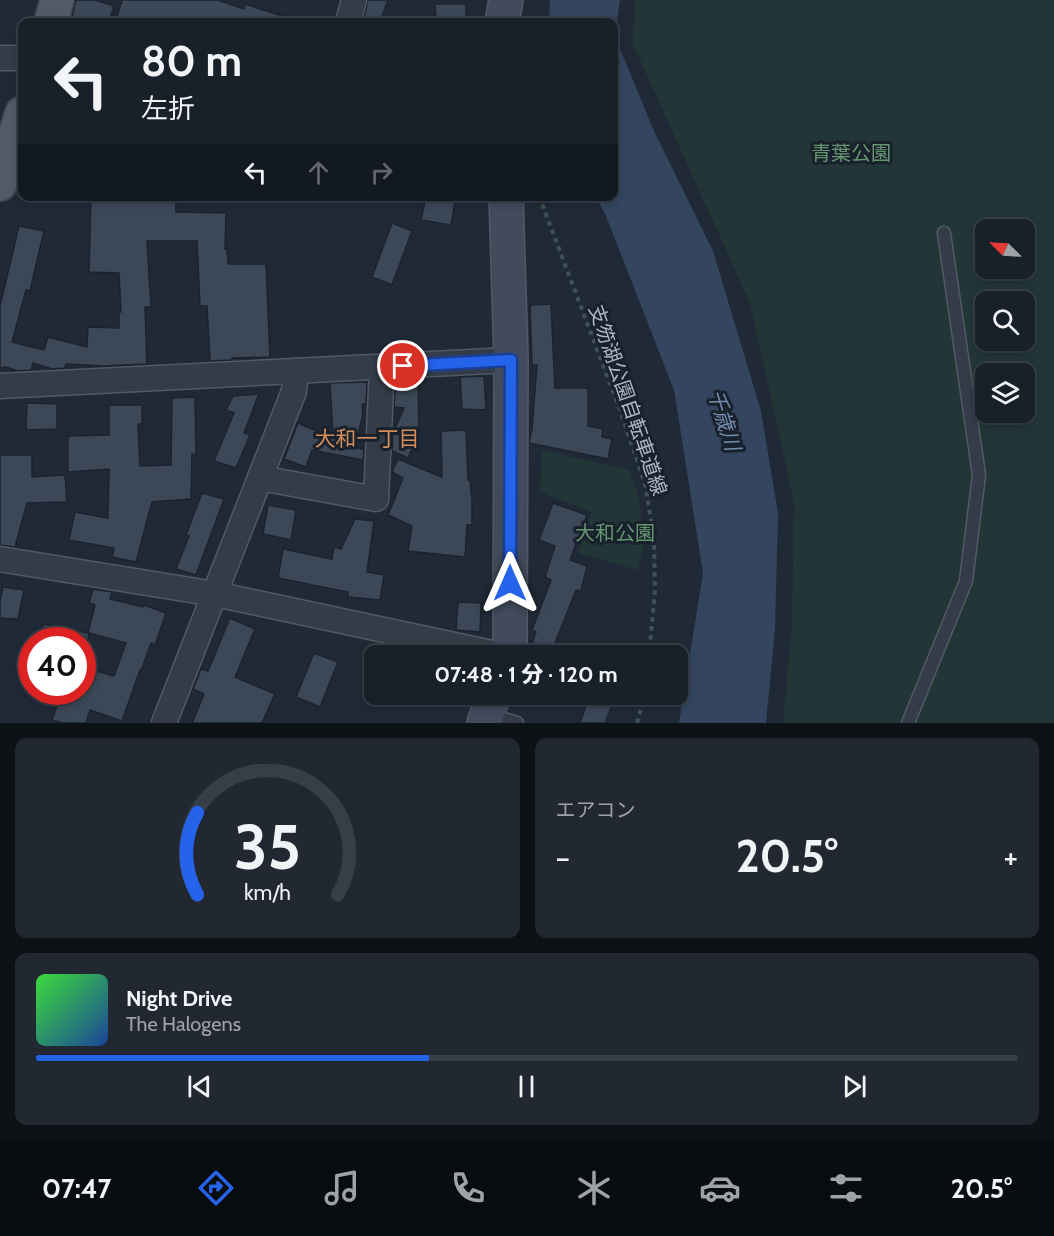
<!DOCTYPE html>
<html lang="ja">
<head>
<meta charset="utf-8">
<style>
	body { margin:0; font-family:Cabin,"Noto Sans JP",sans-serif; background:#212831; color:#f1f3f6; height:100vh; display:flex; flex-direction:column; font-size:22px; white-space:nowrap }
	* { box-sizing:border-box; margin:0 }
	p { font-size:20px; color:#9fa3a8 }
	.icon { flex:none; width:33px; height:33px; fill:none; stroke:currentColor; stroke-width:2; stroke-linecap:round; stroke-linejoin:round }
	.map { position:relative; height:723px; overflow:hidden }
	.details { display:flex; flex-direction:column; gap:15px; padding:15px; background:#0d1217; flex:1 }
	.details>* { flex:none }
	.top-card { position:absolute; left:18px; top:18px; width:600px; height:183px; border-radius:12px; box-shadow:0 3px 9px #0003,0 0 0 2px #363e46; background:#182029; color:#f1f3f6; overflow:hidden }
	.needle { width:39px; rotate:294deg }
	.buttons { position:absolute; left:975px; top:219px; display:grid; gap:12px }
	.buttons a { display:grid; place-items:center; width:60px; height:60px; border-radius:12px; background:#182029; box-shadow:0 3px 9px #0003,0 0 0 2px #363e46; font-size:30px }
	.speed { position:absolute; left:18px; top:627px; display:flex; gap:12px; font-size:30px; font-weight:700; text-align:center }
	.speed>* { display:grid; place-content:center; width:78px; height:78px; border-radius:50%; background:#182029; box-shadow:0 3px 9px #0003,0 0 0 2px #363e46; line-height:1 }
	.speed .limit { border:9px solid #d22; background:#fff; color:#111 }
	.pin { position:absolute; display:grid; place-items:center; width:51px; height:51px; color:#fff; margin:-26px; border:3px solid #fff; border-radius:50%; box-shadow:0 2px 6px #0007 }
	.me { position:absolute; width:66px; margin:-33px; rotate:0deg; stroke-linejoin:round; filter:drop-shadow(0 0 4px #0008) }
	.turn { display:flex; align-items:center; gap:21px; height:126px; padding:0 24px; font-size:27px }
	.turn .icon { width:78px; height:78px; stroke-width:2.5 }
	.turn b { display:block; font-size:42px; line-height:51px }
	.lanes { display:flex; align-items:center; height:57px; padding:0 24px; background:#0003; justify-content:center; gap:30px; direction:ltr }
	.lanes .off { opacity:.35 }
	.big { font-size:45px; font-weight:800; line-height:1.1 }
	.details .widget { flex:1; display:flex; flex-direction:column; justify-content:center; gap:9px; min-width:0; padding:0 21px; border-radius:12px; background:#212831 }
	.details .dial { align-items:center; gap:0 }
	.dial svg { height:156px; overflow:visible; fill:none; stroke:#363e46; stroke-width:7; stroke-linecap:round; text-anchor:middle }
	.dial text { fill:#f1f3f6; stroke:none }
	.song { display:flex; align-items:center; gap:18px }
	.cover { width:72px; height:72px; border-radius:9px; background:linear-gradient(135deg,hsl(120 70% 55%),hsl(220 70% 35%)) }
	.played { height:6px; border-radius:3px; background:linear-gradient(90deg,#2563eb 40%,#363e46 40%) }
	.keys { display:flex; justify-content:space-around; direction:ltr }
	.heat { display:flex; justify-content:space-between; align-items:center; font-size:33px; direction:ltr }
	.details .tiles { flex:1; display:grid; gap:15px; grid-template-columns:1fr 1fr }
	.widget:last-child { grid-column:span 2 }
	.trip { position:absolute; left:364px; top:645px; width:324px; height:60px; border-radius:12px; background:#182029; box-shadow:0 3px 9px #0003,0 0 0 2px #363e46; font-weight:800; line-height:60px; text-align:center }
	.tab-bar { display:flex; height:96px; justify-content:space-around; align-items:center; background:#0a0d10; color:#9fa3a8 }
	.tab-bar .icon { width:42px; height:42px }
	.tab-bar .selected { color:#2563eb }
	.tab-bar b { font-size:27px; color:#f1f3f6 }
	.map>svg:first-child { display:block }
	.green { fill:#223638; fill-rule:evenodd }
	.water { fill:#33455f }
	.building { fill:#3c4857; stroke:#1b232e; stroke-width:1.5 }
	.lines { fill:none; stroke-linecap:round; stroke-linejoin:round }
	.lane-casing { stroke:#515965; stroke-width:15 }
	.street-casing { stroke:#515965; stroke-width:27 }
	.secondary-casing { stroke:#515965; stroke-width:36 }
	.primary-casing { stroke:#3d4551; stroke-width:36 }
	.path { stroke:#3f5356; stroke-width:4; stroke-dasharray:4.5 4.5; stroke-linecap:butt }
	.lane { stroke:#333c48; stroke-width:12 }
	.street { stroke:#333c48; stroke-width:24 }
	.secondary { stroke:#414b5b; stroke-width:33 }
	.primary { stroke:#515b68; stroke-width:33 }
	.route-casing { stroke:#184099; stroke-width:15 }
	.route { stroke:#2563eb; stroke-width:10 }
	.labels { text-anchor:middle; stroke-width:6; stroke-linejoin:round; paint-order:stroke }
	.park-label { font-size:20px; fill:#659570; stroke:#19212c }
	.street-label { font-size:20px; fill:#aeb6c4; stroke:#19212c }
	.water-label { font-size:21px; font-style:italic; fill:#758ead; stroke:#19212c }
	.neighbourhood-label { font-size:21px; fill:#d38e5a; stroke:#19212c }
</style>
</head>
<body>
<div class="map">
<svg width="1054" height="723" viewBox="0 0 1054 723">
	<rect width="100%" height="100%" fill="#202a37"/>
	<g class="green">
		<path d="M 635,0 L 1054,0 L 1054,723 L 783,723 L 792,625 L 794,503 L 773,406 L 750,303 L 633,44 ZM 986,230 L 1024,230 L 1024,268 L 986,268 ZM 986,302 L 1024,302 L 1024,340 L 986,340 ZM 986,374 L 1024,374 L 1024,412 L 986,412 Z"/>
		<path d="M 542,450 L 629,470 L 639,498 L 644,544 L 638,570 L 578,553 L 592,512 L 540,492 Z"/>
	</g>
	<path class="water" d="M 550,0 L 620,0 L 615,37 L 654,131 L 713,251 L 761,411 L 778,513 L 775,629 L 766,723 L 679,723 L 703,573 L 674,390 L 606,216 L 596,197 L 614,196 L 614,22 L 549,22 Z"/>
	<g class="building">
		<path d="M 76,0 L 95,0 L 114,6 L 109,22 L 89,22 L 72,17 Z"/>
		<path d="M 122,0 L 218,0 L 244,9 L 245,4 L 292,19 L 291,22 L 132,22 L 117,17 Z"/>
		<path d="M 368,0 L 388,0 L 380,22 L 364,18 Z"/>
		<path d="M 435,4 L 466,4 L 466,21 L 436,21 Z"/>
		<path d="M 91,196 L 176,196 L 176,212 L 226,213 L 225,249 L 227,249 L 228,264 L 266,264 L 270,357 L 232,358 L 232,360 L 210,361 L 207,306 L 200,306 L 197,241 L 147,241 L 151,307 L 145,307 L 147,364 L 103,366 L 66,364 L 65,368 L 52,369 L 33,363 L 31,370 L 18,371 L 6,367 L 0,368 L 0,306 L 19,226 L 44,231 L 30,291 L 26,290 L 12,342 L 44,350 L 48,337 L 87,347 L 88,327 L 119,328 L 119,312 L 121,312 L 119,273 L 89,272 Z"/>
		<path d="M 426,196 L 456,196 L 451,225 L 421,220 Z"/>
		<path d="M 392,223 L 412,231 L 392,285 L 372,277 Z"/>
		<path d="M 551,304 L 555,388 L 588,388 L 588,426 L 603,429 L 602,437 L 612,439 L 608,459 L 529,443 L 532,429 L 537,365 L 532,365 L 530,305 Z"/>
		<path d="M 484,376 L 486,410 L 462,409 L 460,377 Z"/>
		<path d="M 418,379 L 419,432 L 408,458 L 392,451 L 393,433 L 404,408 L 394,407 L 396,380 Z"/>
		<path d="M 367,382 L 366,404 L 362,404 L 363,414 L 355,447 L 364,450 L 363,460 L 312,450 L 306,467 L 284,459 L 298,423 L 333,438 L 330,383 Z"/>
		<path d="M 259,394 L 244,433 L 250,435 L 236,468 L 214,461 L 234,413 L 226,410 L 233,396 Z"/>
		<path d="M 195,397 L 196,455 L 192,454 L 191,499 L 152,502 L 136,562 L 112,557 L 114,548 L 69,540 L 75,512 L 108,518 L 109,469 L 68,472 L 68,436 L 109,435 L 109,405 L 142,405 L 142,424 L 138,424 L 140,466 L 171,465 L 172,398 Z"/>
		<path d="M 27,403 L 57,404 L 57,429 L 26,430 Z"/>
		<path d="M 466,430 L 468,480 L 470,480 L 472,501 L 472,525 L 467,525 L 465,557 L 408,551 L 412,526 L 388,515 L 403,478 L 392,472 L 398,459 L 442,477 L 441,431 Z"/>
		<path d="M 0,455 L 32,455 L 32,477 L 65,475 L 67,502 L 27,503 L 15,547 L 0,545 Z"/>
		<path d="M 202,493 L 224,499 L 196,575 L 176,569 L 189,536 L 186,535 Z"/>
		<path d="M 553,503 L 587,515 L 570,560 L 587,566 L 581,591 L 576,590 L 550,656 L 528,656 L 536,632 L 532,630 L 551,580 L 545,577 L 555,546 L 539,540 Z"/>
		<path d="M 268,505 L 296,510 L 291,540 L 263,534 Z"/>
		<path d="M 355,519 L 374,521 L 367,572 L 384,575 L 380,600 L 348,597 L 348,592 L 278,578 L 283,549 L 332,559 L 334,547 L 341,549 Z"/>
		<path d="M 3,587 L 24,590 L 18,619 L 0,618 L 0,601 Z"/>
		<path d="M 93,589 L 112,592 L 110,599 L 143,607 L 144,605 L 166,613 L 155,645 L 151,643 L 141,671 L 140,670 L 122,721 L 90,710 L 86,723 L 62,723 L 52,720 L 62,692 L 82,692 L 82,667 L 114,676 L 126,643 L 89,633 L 88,640 L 39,640 L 43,624 L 88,633 L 95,605 L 89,603 Z"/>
		<path d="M 458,602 L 481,603 L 480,632 L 456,630 Z"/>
		<path d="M 230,618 L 255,629 L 235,677 L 275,694 L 262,723 L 192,723 L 204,694 L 193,689 L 201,669 L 208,671 Z"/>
		<path d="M 314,653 L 338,662 L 320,707 L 296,697 Z"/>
		<path d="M 590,694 L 598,694 L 614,701 L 605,723 L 580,723 Z"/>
	</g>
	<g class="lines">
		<g class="lane-casing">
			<g id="lane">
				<path d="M 488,714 L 517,723"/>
				<path d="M 908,723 L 966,581 L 979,475 L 944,233"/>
			</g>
		</g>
		<g class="street-casing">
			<g id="street">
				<path d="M 348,22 L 354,0"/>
				<path d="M 0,58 L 22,58"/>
				<path d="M 0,386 L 511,360"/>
				<path d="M 260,478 L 376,499 L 382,367"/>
				<path d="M 0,559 L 215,594 L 506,656"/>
				<path d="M 164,723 L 294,391 L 296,371"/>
			</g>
		</g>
		<g class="secondary-casing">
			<g id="secondary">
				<path d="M 502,22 L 506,0"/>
				<path d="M 506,196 L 511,360 L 510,650 L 508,656"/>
				<path d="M 484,723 L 494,694"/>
			</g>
		</g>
		<g class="primary-casing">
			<g id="primary">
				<path d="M 51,22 L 57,0"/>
				<path d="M 0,184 L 22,113"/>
			</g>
		</g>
		<g class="path">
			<path d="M 539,196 L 620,410 L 645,484 L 654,538 L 655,590 L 649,656"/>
			<path d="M 637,723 L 645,694"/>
		</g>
		<use href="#lane" class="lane"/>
		<use href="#street" class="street"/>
		<use href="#secondary" class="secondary"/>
		<use href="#primary" class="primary"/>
	</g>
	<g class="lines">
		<g class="route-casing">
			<path id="route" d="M 403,366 L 511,360 L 510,583"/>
		</g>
		<use href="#route" class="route"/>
	</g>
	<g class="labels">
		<g class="park-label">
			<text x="851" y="160">青葉公園</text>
			<text x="615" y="540">大和公園</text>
		</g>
		<g class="street-label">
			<text transform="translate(628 400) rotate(71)" y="7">支笏湖公園自転車道線</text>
		</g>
		<g class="water-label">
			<text transform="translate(724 420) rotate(73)" y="7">千歳川</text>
		</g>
		<g class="neighbourhood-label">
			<text x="367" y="446">大和一丁目</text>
		</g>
	</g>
</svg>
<div class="buttons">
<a><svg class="needle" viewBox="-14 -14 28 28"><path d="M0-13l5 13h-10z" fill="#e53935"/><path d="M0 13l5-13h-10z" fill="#9fa3a8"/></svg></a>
<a><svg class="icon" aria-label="search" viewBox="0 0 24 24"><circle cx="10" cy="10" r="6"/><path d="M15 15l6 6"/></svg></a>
<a><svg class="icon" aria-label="layers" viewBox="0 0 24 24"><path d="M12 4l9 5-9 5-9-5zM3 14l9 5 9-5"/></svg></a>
</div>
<div class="speed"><div class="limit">40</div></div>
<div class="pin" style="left:403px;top:366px;background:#d93025"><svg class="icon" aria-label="arrive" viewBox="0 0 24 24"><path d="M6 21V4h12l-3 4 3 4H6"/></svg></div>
<svg class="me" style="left:510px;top:583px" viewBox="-20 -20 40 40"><path d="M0-17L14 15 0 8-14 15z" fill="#2563eb" stroke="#fff" stroke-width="4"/></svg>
<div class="trip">07:48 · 1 分 · 120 m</div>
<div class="top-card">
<div class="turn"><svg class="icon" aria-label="left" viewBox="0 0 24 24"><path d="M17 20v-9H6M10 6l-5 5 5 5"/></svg><div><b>80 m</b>左折</div></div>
<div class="lanes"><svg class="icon" aria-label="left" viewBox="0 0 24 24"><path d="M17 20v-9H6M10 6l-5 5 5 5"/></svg><svg class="icon off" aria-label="ahead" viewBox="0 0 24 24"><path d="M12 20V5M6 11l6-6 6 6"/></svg><svg class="icon off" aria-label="right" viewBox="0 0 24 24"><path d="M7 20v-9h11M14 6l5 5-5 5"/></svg></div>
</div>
</div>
<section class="details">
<div class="tiles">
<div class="widget dial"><svg viewBox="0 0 100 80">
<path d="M14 69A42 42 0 1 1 86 69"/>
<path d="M14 69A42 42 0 0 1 14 27" stroke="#2563eb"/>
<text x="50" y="56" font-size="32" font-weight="700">35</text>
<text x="50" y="72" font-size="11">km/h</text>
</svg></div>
<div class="widget"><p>エアコン</p>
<div class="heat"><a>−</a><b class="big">20.5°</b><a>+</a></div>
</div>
<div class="widget">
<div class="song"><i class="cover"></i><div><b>Night Drive</b><p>The Halogens</p></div></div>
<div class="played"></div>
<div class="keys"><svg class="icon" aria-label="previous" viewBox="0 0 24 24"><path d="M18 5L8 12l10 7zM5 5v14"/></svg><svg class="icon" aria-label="pause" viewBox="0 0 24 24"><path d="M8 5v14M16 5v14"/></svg><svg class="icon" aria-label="next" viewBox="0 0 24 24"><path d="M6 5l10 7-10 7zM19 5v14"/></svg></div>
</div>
</div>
</section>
<nav class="tab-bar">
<b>07:47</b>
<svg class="icon selected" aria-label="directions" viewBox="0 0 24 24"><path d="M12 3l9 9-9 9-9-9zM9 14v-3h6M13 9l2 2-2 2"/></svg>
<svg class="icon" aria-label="music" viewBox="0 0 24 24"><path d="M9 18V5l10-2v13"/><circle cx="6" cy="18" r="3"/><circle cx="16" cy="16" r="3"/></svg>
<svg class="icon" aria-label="phone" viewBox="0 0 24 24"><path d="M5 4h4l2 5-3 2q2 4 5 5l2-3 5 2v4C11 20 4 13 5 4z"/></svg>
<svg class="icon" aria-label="climate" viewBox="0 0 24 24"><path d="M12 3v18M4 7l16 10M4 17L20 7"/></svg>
<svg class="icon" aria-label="car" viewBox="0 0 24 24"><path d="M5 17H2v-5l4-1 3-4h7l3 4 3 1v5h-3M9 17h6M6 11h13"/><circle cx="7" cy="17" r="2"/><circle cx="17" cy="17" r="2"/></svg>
<svg class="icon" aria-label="filters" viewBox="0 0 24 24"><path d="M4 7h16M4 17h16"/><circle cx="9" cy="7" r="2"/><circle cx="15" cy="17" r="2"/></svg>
<b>20.5°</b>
</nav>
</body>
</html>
